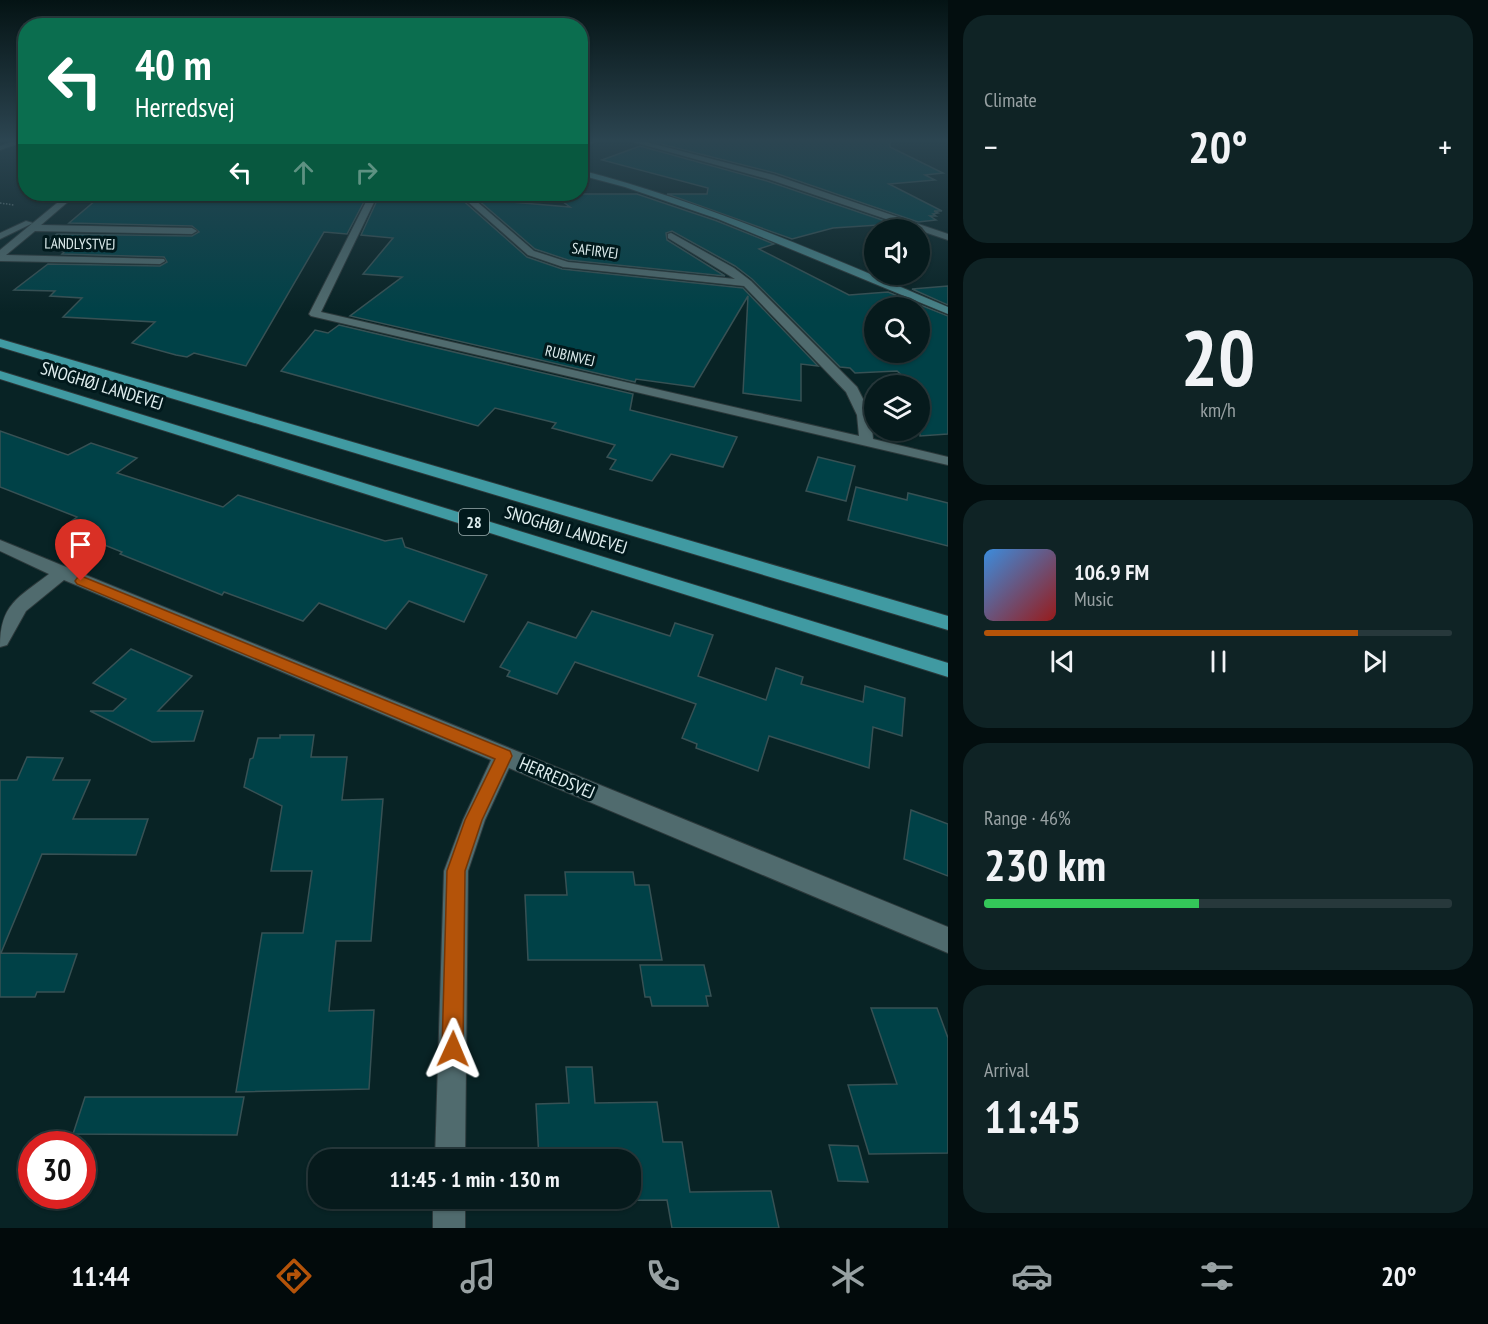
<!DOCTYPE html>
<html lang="en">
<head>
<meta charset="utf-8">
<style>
	body { margin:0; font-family:"PT Sans Narrow",sans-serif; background:#0f2325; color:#f1f3f6; height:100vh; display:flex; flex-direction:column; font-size:22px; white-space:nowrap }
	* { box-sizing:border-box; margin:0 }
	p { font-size:20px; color:#98a1a3 }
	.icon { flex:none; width:33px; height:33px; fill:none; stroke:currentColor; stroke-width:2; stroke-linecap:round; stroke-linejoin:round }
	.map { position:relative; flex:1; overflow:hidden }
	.panel { display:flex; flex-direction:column; gap:15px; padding:15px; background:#030e0f; width:540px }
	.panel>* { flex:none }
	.hud { position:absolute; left:18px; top:18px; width:570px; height:183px; border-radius:24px; box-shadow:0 2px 4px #0004,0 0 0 2px #27383b; background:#0b6e4f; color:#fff; overflow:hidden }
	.buttons { position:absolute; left:864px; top:219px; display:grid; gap:12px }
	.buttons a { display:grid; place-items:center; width:66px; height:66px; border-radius:50%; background:#061a1c; box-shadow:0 2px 4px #0004,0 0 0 2px #27383b; font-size:30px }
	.speed { position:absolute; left:18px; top:1131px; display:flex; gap:12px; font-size:30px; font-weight:700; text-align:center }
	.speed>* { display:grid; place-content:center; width:78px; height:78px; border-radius:50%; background:#061a1c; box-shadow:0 2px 4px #0004,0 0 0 2px #27383b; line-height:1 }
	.speed .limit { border:9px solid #d22; background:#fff; color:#111 }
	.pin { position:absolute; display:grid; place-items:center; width:51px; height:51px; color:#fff; margin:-62px -26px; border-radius:50% 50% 50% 0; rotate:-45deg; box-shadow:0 0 6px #0007 }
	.pin .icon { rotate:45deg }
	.me { position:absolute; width:66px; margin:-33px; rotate:1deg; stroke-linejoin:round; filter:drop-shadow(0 0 4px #0008) }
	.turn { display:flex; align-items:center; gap:21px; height:126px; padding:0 18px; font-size:27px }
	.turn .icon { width:78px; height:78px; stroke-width:2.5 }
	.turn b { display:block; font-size:42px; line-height:51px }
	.lanes { display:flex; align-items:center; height:57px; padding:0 18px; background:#0003; justify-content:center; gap:30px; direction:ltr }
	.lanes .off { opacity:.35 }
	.big { font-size:45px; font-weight:700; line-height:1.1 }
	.panel .widget { flex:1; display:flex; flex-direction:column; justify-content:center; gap:9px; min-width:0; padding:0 21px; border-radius:24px; background:#0f2325 }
	.panel .dial { align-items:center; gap:0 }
	.dial b { font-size:78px; line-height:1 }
	.song { display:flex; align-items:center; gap:18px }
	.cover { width:72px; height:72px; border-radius:9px; background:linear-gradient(135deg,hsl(210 70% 55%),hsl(0 70% 35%)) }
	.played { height:6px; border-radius:3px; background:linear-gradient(90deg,#b45309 80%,#27383b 80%) }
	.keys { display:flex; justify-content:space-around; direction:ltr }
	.heat { display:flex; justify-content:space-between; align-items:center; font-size:33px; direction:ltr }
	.charge { height:9px; border-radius:4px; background:linear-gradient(90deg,#34c759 46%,#27383b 0) }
	.trip { position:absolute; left:308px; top:1149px; width:333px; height:60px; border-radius:24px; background:#061a1c; box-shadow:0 2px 4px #0004,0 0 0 2px #27383b; font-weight:700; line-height:60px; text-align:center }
	.tab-bar { display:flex; height:96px; justify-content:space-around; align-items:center; background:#020a0b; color:#98a1a3 }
	.tab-bar .icon { width:42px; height:42px }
	.tab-bar .selected { color:#b45309 }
	.tab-bar b { font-size:27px; color:#f1f3f6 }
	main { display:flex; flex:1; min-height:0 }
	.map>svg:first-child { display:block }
	.building { fill:#004147; stroke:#375154; stroke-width:1.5; fill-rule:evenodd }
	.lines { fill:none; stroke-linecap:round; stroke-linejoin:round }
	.lane-casing { stroke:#2c393b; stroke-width:2 }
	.street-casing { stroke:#2c393b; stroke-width:2 }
	.secondary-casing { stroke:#2c393b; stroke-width:2 }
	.primary-casing { stroke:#2c393b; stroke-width:2 }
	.path { stroke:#697f80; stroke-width:1.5; stroke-dasharray:1.5 1.5; stroke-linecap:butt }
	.lane { fill:#506b6e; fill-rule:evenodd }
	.street { fill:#506b6e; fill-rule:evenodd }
	.secondary { fill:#488288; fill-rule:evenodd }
	.primary { fill:#409aa2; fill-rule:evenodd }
	.route { fill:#b45309; stroke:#753606; stroke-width:1.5 }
	.labels { text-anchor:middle; stroke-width:6; stroke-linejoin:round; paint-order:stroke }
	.far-street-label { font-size:15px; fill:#deedee; stroke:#01191c }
	.shield { fill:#01191c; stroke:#9cadaf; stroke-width:1.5 }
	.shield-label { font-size:16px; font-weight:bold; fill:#deedee }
	.street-label { font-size:18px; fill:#deedee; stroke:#01191c }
</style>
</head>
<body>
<main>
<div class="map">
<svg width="948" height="1228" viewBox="0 0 948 1228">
	<rect width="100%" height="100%" fill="#082325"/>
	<g class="building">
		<path d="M 657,140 L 890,140 L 890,147 L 943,173 L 925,175 L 935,180 L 889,184 L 942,211 L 934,211 L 938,213 L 933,214 L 936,216 L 930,216 L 936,220 L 918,222 L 775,173 L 653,142 Z"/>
		<path d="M 640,146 L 767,181 L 894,224 L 833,228 L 792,239 L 667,194 L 707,194 L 708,188 L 602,160 Z"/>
		<path d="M 103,194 L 227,198 L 241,196 L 243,194 L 368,194 L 347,234 L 324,232 L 246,366 L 194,353 L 187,357 L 176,355 L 132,343 L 155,322 L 63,317 L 82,298 L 50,296 L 55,291 L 14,290 L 48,264 L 160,266 L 167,262 L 164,257 L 62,254 L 64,252 L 48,241 L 57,234 L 192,236 L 199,232 L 192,226 L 69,223 Z"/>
		<path d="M 380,194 L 459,197 L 527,257 L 562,269 L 743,288 L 818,366 L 801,364 L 801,401 L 743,393 L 748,296 L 694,387 L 636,379 L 635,382 L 350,316 L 402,277 L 363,274 L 393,238 L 361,235 Z"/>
		<path d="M 552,194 L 637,194 L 717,221 L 774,244 L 759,249 L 849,295 L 888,292 L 948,316 L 948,434 L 920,436 L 920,386 L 914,386 L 897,371 L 855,373 L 850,368 L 840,367 L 752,279 L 735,266 L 672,231 L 666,233 L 667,240 L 725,276 L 568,260 L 535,249 L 477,199 L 570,207 ZM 874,308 L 920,308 L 920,352 L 874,352 Z"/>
		<path d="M 948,286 L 948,305 L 912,289 Z"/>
		<path d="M 339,325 L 633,394 L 630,410 L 737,437 L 723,467 L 671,454 L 652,481 L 610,469 L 616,460 L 607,457 L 615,445 L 552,428 L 556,423 L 495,408 L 478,426 L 281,371 L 315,330 L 328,333 Z"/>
		<path d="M 0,431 L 68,455 L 91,443 L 137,458 L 117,473 L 223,507 L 238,495 L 385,541 L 402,538 L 405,547 L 487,575 L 464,622 L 409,601 L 386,629 L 319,603 L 303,621 L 224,592 L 222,595 L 120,554 L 122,552 L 62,528 L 77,517 L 0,487 Z"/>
		<path d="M 818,457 L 855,466 L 846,501 L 806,491 Z"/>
		<path d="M 856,487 L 907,500 L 908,493 L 948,503 L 948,546 L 848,520 Z"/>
		<path d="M 592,611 L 670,636 L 675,623 L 713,635 L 698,676 L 766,700 L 776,668 L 803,677 L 801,684 L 863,702 L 865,686 L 905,698 L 902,736 L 873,727 L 869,768 L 769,736 L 758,771 L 696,748 L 697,744 L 682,738 L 696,704 L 575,662 L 557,694 L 507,676 L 510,671 L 500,667 L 528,622 L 576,638 Z"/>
		<path d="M 131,649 L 192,676 L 158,711 L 203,711 L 194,741 L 152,742 L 90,711 L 113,711 L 126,699 L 93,683 Z"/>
		<path d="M 280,735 L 314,735 L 311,757 L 347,757 L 342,800 L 383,799 L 371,941 L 336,941 L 329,1011 L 374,1010 L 369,1089 L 236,1092 L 262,933 L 303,933 L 312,871 L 271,871 L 282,806 L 244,787 L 250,759 L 253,758 L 258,738 L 280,738 Z"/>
		<path d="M 27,757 L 63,758 L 53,780 L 90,780 L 73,819 L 148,819 L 136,855 L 42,854 L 1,953 L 77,954 L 64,992 L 37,992 L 35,997 L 0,997 L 0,780 L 17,780 Z"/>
		<path d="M 911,810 L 948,824 L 948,876 L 904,859 Z"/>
		<path d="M 565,872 L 633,872 L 635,885 L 649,885 L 662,960 L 528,960 L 525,895 L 567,895 Z"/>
		<path d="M 640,965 L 704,965 L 711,996 L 706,996 L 708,1006 L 652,1006 L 650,997 L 645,997 Z"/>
		<path d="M 871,1008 L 937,1008 L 948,1038 L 948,1153 L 869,1154 L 848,1085 L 897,1084 Z"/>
		<path d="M 566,1067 L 592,1067 L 595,1103 L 657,1102 L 663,1142 L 682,1142 L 690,1192 L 771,1191 L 779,1228 L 672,1228 L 667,1200 L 541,1201 L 541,1198 L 630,1198 L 630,1160 L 539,1160 L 536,1104 L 569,1103 Z"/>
		<path d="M 85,1097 L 244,1097 L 237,1135 L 73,1134 Z"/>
		<path d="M 829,1145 L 858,1146 L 868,1182 L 838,1181 Z"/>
	</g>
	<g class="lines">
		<g class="lane-casing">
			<g id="lane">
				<path d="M 17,140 L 26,141 L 0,150 L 0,146 Z"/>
				<path d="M 26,221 L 33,223 L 0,239 L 0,233 Z"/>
			</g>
		</g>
		<g class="street-casing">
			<g id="street">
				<path d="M 589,140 L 599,140 L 580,148 L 580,143 Z"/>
				<path d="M 626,140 L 638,140 L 774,175 L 948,234 L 948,240 L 768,179 Z"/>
				<path d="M 68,194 L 77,194 L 41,225 L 192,228 L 197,231 L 192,234 L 35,231 L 6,255 L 164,259 L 165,261 L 160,264 L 0,261 L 0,250 Z"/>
				<path d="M 370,194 L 378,194 L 321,312 L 859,436 L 857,415 L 846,392 L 744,286 L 563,267 L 528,255 L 459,194 L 468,194 L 534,251 L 568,262 L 735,279 L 668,238 L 668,234 L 671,233 L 734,268 L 751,281 L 857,387 L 871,415 L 873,439 L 948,457 L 948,465 L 311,316 L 309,314 Z"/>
				<path d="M 0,540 L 948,927 L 948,953 L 509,768 L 485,820 L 468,871 L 465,1160 L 435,1160 L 444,871 L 463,820 L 491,760 L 64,580 L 26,611 L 7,645 L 0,647 C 0,604 18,598 49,574 L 0,551 Z"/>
				<rect x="433" y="1198" width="32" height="30"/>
			</g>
		</g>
		<g class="secondary-casing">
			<path id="secondary" d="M 580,170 C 708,203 827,256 948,307 L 948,314 L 718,219 L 625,187 L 580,175 Z"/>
		</g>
		<g class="primary-casing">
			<g id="primary">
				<path d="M 0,339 L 948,616 L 948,630 L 0,347 Z"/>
				<path d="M 0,371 L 948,663 L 948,677 L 0,379 Z"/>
			</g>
		</g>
		<path class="path" d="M 0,203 L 14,205"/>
		<use href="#lane" class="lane"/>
		<use href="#street" class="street"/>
		<use href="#secondary" class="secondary"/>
		<use href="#primary" class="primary"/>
	</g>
	<linearGradient id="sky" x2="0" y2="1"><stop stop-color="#041314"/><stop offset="0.45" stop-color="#2c4551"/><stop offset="1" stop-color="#2c4551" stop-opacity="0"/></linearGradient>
	<rect width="948" height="312" fill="url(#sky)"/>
	<path class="route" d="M 81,576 L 510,751 L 512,756 L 482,820 L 465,871 L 463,1049 L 460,1057 L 453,1060 L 445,1057 L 442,1049 L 447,871 L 465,820 L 495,759 L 77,584 L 75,581 L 77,578 Z"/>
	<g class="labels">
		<g class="far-street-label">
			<text transform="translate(80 244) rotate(1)" y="5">LANDLYSTVEJ</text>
			<text transform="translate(595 251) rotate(7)" y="5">SAFIRVEJ</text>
			<text transform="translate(570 356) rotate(13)" y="5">RUBINVEJ</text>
		</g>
		<rect class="shield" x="459" y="509" width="30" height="26" rx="4.5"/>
		<g class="shield-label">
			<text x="474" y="528">28</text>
		</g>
		<g class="street-label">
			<text transform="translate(102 386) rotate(17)" y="6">SNOGHØJ LANDEVEJ</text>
			<text transform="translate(566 530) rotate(17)" y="6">SNOGHØJ LANDEVEJ</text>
			<text transform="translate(557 778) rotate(23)" y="6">HERREDSVEJ</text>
		</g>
	</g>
</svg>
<div class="buttons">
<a><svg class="icon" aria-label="sound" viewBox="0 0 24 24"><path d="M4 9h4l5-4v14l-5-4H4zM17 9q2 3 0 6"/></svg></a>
<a><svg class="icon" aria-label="search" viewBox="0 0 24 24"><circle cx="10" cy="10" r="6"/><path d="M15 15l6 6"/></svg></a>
<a><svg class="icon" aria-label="layers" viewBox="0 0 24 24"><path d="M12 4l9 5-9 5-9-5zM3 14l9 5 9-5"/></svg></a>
</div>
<div class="speed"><div class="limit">30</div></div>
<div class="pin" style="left:81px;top:581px;background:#d93025"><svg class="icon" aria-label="arrive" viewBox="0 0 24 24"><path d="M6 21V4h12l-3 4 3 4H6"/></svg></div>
<svg class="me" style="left:453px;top:1049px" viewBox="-20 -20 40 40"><path d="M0-17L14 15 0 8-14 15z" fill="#b45309" stroke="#fff" stroke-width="4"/></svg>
<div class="trip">11:45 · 1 min · 130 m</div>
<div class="hud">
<div class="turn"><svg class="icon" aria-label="left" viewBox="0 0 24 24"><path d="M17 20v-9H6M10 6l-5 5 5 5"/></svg><div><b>40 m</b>Herredsvej</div></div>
<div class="lanes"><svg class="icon" aria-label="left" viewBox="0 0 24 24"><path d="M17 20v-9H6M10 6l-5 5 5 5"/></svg><svg class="icon off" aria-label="ahead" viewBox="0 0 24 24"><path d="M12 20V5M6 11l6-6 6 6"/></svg><svg class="icon off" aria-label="right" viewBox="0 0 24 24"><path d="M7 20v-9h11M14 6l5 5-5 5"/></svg></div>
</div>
</div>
<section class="panel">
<div class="widget"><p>Climate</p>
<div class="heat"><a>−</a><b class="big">20°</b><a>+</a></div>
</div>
<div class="widget dial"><b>20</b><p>km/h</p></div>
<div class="widget">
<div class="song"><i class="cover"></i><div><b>106.9 FM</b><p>Music</p></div></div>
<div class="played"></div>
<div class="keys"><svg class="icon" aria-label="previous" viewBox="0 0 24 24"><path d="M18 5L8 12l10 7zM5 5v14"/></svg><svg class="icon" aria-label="pause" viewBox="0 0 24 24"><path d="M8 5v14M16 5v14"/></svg><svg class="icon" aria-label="next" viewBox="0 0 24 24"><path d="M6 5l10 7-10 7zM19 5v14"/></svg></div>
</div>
<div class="widget"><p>Range · 46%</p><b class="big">230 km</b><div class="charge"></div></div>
<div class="widget"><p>Arrival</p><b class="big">11:45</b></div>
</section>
</main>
<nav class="tab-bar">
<b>11:44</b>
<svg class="icon selected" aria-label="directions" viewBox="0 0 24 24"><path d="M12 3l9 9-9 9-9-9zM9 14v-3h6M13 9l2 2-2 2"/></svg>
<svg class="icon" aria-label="music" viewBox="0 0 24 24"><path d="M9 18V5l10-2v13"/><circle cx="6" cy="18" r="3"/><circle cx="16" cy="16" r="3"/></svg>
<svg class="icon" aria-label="phone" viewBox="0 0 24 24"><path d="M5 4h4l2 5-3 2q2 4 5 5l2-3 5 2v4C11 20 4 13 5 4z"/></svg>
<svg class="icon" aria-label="climate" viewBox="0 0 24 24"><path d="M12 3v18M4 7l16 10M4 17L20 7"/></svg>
<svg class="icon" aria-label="car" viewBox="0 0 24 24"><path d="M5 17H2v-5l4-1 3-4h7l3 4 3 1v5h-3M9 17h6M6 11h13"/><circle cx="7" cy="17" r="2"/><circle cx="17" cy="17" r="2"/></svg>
<svg class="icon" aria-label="filters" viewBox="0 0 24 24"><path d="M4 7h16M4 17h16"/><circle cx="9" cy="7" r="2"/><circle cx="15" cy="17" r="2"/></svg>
<b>20°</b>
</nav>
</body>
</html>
